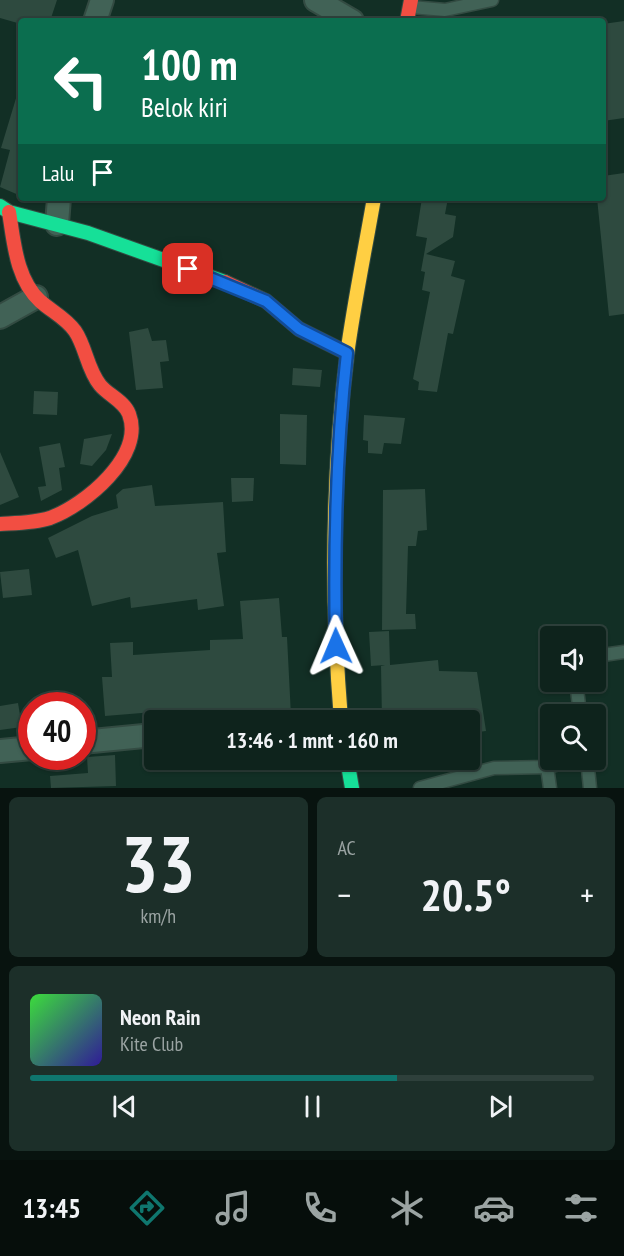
<!DOCTYPE html>
<html lang="id">
<head>
<meta charset="utf-8">
<style>
	body { margin:0; font-family:"PT Sans Narrow",sans-serif; background:#1c2f29; color:#f1f3f6; height:100vh; display:flex; flex-direction:column; font-size:22px; white-space:nowrap }
	* { box-sizing:border-box; margin:0 }
	p { font-size:20px; color:#9ba4a3 }
	.icon { flex:none; width:33px; height:33px; fill:none; stroke:currentColor; stroke-width:2; stroke-linecap:round; stroke-linejoin:round }
	.map { position:relative; height:788px; overflow:hidden }
	.sheet { display:flex; flex-direction:column; gap:9px; padding:9px; background:#08130f; flex:1 }
	.sheet>* { flex:none }
	.hud { position:absolute; left:18px; top:18px; width:588px; height:183px; border-radius:6px; box-shadow:0 2px 4px #0004,0 0 0 2px #2e403b; background:#0b6e4f; color:#fff; overflow:hidden }
	.buttons { position:absolute; left:540px; top:626px; display:grid; gap:12px }
	.buttons a { display:grid; place-items:center; width:66px; height:66px; border-radius:6px; background:#0e231c; box-shadow:0 2px 4px #0004,0 0 0 2px #2e403b; font-size:30px }
	.speed { position:absolute; left:18px; top:692px; display:flex; gap:12px; font-size:30px; font-weight:700; text-align:center }
	.speed>* { display:grid; place-content:center; width:78px; height:78px; border-radius:50%; background:#0e231c; box-shadow:0 2px 4px #0004,0 0 0 2px #2e403b; line-height:1 }
	.speed .limit { border:9px solid #d22; background:#fff; color:#111 }
	.pin { position:absolute; display:grid; place-items:center; width:51px; height:51px; color:#fff; margin:-26px; border-radius:12px; box-shadow:0 3px 9px #0006 }
	.me { position:absolute; width:66px; margin:-33px; rotate:359deg; stroke-linejoin:round; filter:drop-shadow(0 0 4px #0008) }
	.turn { display:flex; align-items:center; gap:21px; height:126px; padding:0 24px; font-size:27px }
	.turn .icon { width:78px; height:78px; stroke-width:2.5 }
	.turn b { display:block; font-size:42px; line-height:51px }
	.then { display:flex; align-items:center; height:57px; padding:0 24px; background:#0003; gap:12px; font-size:22px }
	.big { font-size:45px; font-weight:600; line-height:1.1 }
	.sheet .card { flex:1; display:flex; flex-direction:column; justify-content:center; gap:9px; min-width:0; padding:0 21px; border-radius:9px; background:#1c2f29 }
	.sheet .dial { align-items:center; gap:0 }
	.dial b { font-size:78px; line-height:1 }
	.song { display:flex; align-items:center; gap:18px }
	.cover { width:72px; height:72px; border-radius:9px; background:linear-gradient(135deg,hsl(120 70% 55%),hsl(250 70% 35%)) }
	.played { height:6px; border-radius:3px; background:linear-gradient(90deg,#0f766e 65%,#2e403b 65%) }
	.keys { display:flex; justify-content:space-around; direction:ltr }
	.heat { display:flex; justify-content:space-between; align-items:center; font-size:33px; direction:ltr }
	.sheet .tiles { flex:1; display:grid; gap:9px; grid-template-columns:1fr 1fr }
	.card:last-child { grid-column:span 2 }
	.trip { position:absolute; left:144px; top:710px; width:336px; height:60px; border-radius:6px; background:#0e231c; box-shadow:0 2px 4px #0004,0 0 0 2px #2e403b; font-weight:600; line-height:60px; text-align:center }
	.tab-bar { display:flex; height:96px; justify-content:space-around; align-items:center; background:#060e0b; color:#9ba4a3 }
	.tab-bar .icon { width:42px; height:42px }
	.tab-bar .current { color:#0f766e }
	.tab-bar b { font-size:27px; color:#f1f3f6 }
	.map>svg:first-child { display:block }
	.building { fill:#2e4a3f }
	.lines { fill:none; stroke-linecap:round; stroke-linejoin:round }
	.lane-casing { stroke:#334b42; stroke-width:15 }
	.street-casing { stroke:#334b42; stroke-width:26 }
	.fast-casing { stroke:#334b42; stroke-width:16 }
	.slow-casing { stroke:#334b42; stroke-width:16 }
	.jam-casing { stroke:#334b42; stroke-width:16 }
	.lane { stroke:#416256; stroke-width:12 }
	.street { stroke:#416256; stroke-width:22 }
	.fast { stroke:#16e098; stroke-width:14 }
	.slow { stroke:#ffcf43; stroke-width:14 }
	.jam { stroke:#f24e42; stroke-width:14 }
	.route-casing { stroke:#114b97; stroke-width:15 }
	.route { stroke:#1a73e8; stroke-width:10 }
</style>
</head>
<body>
<div class="map">
<svg width="624" height="788" viewBox="0 0 624 788">
	<rect width="100%" height="100%" fill="#122f25"/>
	<g class="building">
		<path d="M 0,0 L 57,0 L 50,21 L 21,21 L 21,24 L 0,18 Z"/>
		<path d="M 624,21 L 624,118 L 603,121 L 603,24 Z"/>
		<path d="M 17,95 L 21,95 L 21,196 L 0,187 L 10,150 L 1,148 Z"/>
		<path d="M 624,173 L 624,314 L 609,316 L 597,198 L 603,198 L 603,176 Z"/>
		<path d="M 422,198 L 448,198 L 445,214 L 456,216 L 453,237 L 426,254 L 455,261 L 451,276 L 465,280 L 453,334 L 448,333 L 437,392 L 418,390 L 419,382 L 413,379 L 430,292 L 422,290 L 425,272 L 421,271 L 427,238 L 416,236 Z"/>
		<path d="M 148,328 L 152,341 L 166,340 L 169,361 L 160,362 L 163,388 L 136,390 L 129,332 Z"/>
		<path d="M 293,368 L 322,370 L 320,387 L 292,385 Z"/>
		<path d="M 34,391 L 58,392 L 57,415 L 33,414 Z"/>
		<path d="M 280,414 L 307,415 L 306,465 L 280,464 Z"/>
		<path d="M 364,415 L 405,418 L 401,444 L 384,443 L 382,454 L 368,453 L 368,441 L 363,440 Z"/>
		<path d="M 112,434 L 106,450 L 92,466 L 80,464 L 84,439 Z"/>
		<path d="M 60,443 L 65,467 L 59,468 L 62,490 L 41,501 L 38,487 L 46,486 L 39,447 Z"/>
		<path d="M 0,452 L 19,497 L 0,505 Z"/>
		<path d="M 231,478 L 254,478 L 253,501 L 232,502 Z"/>
		<path d="M 152,485 L 155,506 L 223,502 L 226,552 L 217,553 L 224,606 L 198,610 L 197,599 L 131,608 L 130,597 L 92,606 L 78,550 L 56,558 L 48,538 L 92,516 L 118,508 L 116,495 L 123,489 Z"/>
		<path d="M 425,489 L 427,530 L 418,531 L 416,546 L 408,546 L 406,614 L 415,614 L 416,629 L 382,630 L 383,490 Z"/>
		<path d="M 29,569 L 32,595 L 3,598 L 0,572 Z"/>
		<path d="M 279,598 L 282,637 L 287,637 L 291,716 L 154,720 L 154,712 L 105,716 L 102,677 L 112,677 L 110,643 L 133,642 L 133,655 L 210,650 L 210,640 L 243,639 L 240,601 Z"/>
		<path d="M 389,631 L 390,665 L 438,660 L 439,671 L 477,672 L 486,731 L 470,733 L 470,720 L 382,720 L 381,666 L 385,665 L 371,666 L 369,632 Z"/>
		<path d="M 18,703 L 22,727 L 0,730 L 0,706 Z"/>
		<path d="M 115,755 L 116,786 L 51,788 L 50,776 L 88,773 L 87,757 Z"/>
	</g>
	<g class="lines">
		<g class="lane-casing">
			<g id="lane">
				<path d="M 411,7 L 445,10 L 492,0"/>
				<path d="M 596,656 L 624,652"/>
				<path d="M 576,681 L 580,714"/>
				<path d="M 587,759 L 590,788"/>
				<path d="M 547,767 L 550,788"/>
				<path d="M 420,788 L 494,768 L 547,767 L 581,759"/>
			</g>
		</g>
		<g class="street-casing">
			<g id="street">
				<path d="M 316,0 L 352,21"/>
				<path d="M 95,21 L 102,0"/>
				<path d="M 57,224 L 59,198"/>
				<path d="M 0,317 L 36,297"/>
				<path d="M 82,742 L 154,735"/>
				<path d="M 0,751 L 32,748"/>
			</g>
		</g>
		<g class="fast-casing">
			<g id="fast">
				<path d="M 0,206 L 9,212 L 88,233 L 225,282"/>
				<path d="M 347,759 L 352,788"/>
			</g>
		</g>
		<g class="slow-casing">
			<path id="slow" d="M 341,720 C 331,599 332,476 347,355 C 354,303 365,250 374,198"/>
		</g>
		<g class="jam-casing">
			<g id="jam">
				<path d="M 407,21 L 411,0"/>
				<path d="M 225,282 L 266,301 L 299,329 L 347,353"/>
				<path d="M 0,524 C 17,523 34,523 50,518 C 85,505 145,456 129,414 C 124,401 108,395 100,385 C 87,369 86,347 75,331 C 66,318 51,311 40,301 C 16,279 14,242 9,212"/>
			</g>
		</g>
		<use href="#lane" class="lane"/>
		<use href="#street" class="street"/>
		<use href="#fast" class="fast"/>
		<use href="#slow" class="slow"/>
		<use href="#jam" class="jam"/>
	</g>
	<g class="lines">
		<g class="route-casing">
			<path id="route" d="M 188,269 L 266,301 L 299,329 L 347,353 C 336,450 334,548 336,646"/>
		</g>
		<use href="#route" class="route"/>
	</g>
</svg>
<div class="buttons">
<a><svg class="icon" aria-label="sound" viewBox="0 0 24 24"><path d="M4 9h4l5-4v14l-5-4H4zM17 9q2 3 0 6"/></svg></a>
<a><svg class="icon" aria-label="search" viewBox="0 0 24 24"><circle cx="10" cy="10" r="6"/><path d="M15 15l6 6"/></svg></a>
</div>
<div class="speed"><div class="limit">40</div></div>
<div class="pin" style="left:188px;top:269px;background:#d93025"><svg class="icon" aria-label="arrive" viewBox="0 0 24 24"><path d="M6 21V4h12l-3 4 3 4H6"/></svg></div>
<svg class="me" style="left:336px;top:646px" viewBox="-20 -20 40 40"><path d="M0-17L14 15 0 8-14 15z" fill="#1a73e8" stroke="#fff" stroke-width="4"/></svg>
<div class="trip">13:46 · 1 mnt · 160 m</div>
<div class="hud">
<div class="turn"><svg class="icon" aria-label="left" viewBox="0 0 24 24"><path d="M17 20v-9H6M10 6l-5 5 5 5"/></svg><div><b>100 m</b>Belok kiri</div></div>
<div class="then">Lalu<svg class="icon" aria-label="arrive" viewBox="0 0 24 24"><path d="M6 21V4h12l-3 4 3 4H6"/></svg></div>
</div>
</div>
<section class="sheet">
<div class="tiles">
<div class="card dial"><b>33</b><p>km/h</p></div>
<div class="card"><p>AC</p>
<div class="heat"><a>−</a><b class="big">20.5°</b><a>+</a></div>
</div>
<div class="card">
<div class="song"><i class="cover"></i><div><b>Neon Rain</b><p>Kite Club</p></div></div>
<div class="played"></div>
<div class="keys"><svg class="icon" aria-label="previous" viewBox="0 0 24 24"><path d="M18 5L8 12l10 7zM5 5v14"/></svg><svg class="icon" aria-label="pause" viewBox="0 0 24 24"><path d="M8 5v14M16 5v14"/></svg><svg class="icon" aria-label="next" viewBox="0 0 24 24"><path d="M6 5l10 7-10 7zM19 5v14"/></svg></div>
</div>
</div>
</section>
<nav class="tab-bar">
<b>13:45</b>
<svg class="icon current" aria-label="directions" viewBox="0 0 24 24"><path d="M12 3l9 9-9 9-9-9zM9 14v-3h6M13 9l2 2-2 2"/></svg>
<svg class="icon" aria-label="music" viewBox="0 0 24 24"><path d="M9 18V5l10-2v13"/><circle cx="6" cy="18" r="3"/><circle cx="16" cy="16" r="3"/></svg>
<svg class="icon" aria-label="phone" viewBox="0 0 24 24"><path d="M5 4h4l2 5-3 2q2 4 5 5l2-3 5 2v4C11 20 4 13 5 4z"/></svg>
<svg class="icon" aria-label="climate" viewBox="0 0 24 24"><path d="M12 3v18M4 7l16 10M4 17L20 7"/></svg>
<svg class="icon" aria-label="car" viewBox="0 0 24 24"><path d="M5 17H2v-5l4-1 3-4h7l3 4 3 1v5h-3M9 17h6M6 11h13"/><circle cx="7" cy="17" r="2"/><circle cx="17" cy="17" r="2"/></svg>
<svg class="icon" aria-label="filters" viewBox="0 0 24 24"><path d="M4 7h16M4 17h16"/><circle cx="9" cy="7" r="2"/><circle cx="15" cy="17" r="2"/></svg>
</nav>
</body>
</html>
